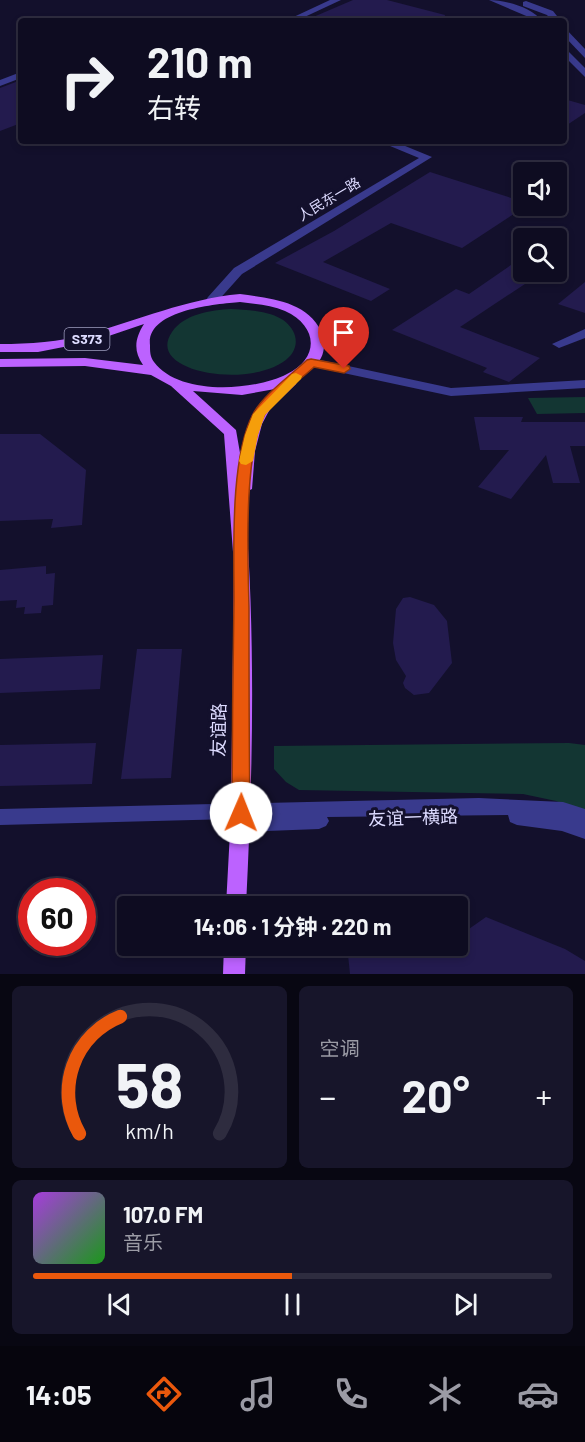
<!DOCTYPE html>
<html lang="zh">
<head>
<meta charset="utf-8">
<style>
	body { margin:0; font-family:Barlow,"Noto Sans SC",sans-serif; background:#17152a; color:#f1f3f6; height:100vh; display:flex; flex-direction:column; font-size:22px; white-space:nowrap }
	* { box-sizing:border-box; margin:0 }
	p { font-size:20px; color:#9b9ba5 }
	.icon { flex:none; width:33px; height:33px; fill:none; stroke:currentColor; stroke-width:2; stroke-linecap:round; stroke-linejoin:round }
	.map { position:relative; height:974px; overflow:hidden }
	.panel { display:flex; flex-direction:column; gap:12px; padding:12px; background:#080712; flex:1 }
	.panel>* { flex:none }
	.banner { position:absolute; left:18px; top:18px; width:549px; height:126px; border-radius:6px; box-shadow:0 3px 9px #0003,0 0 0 2px #2e2c3f; background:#0e0c21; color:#f1f3f6; overflow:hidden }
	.fabs { position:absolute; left:513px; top:162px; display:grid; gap:12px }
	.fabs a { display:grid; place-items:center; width:54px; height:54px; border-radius:6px; background:#0e0c21; box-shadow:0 3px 9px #0003,0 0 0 2px #2e2c3f; font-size:30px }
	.speed { position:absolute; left:18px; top:878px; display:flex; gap:12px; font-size:30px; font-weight:700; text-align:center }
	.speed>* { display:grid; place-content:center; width:78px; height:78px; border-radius:50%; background:#0e0c21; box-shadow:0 3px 9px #0003,0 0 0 2px #2e2c3f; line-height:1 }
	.speed .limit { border:9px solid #d22; background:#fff; color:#111 }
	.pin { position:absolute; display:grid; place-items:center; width:51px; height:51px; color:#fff; margin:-62px -26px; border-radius:50% 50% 50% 0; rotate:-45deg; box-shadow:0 0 6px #0007 }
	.pin .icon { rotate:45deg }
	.me { position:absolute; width:66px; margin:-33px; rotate:1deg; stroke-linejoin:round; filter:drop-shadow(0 0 4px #0008) }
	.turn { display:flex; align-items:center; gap:21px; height:126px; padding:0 30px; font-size:27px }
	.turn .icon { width:78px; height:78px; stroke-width:2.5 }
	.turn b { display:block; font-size:42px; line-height:51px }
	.big { font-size:45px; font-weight:700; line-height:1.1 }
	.panel .tile { flex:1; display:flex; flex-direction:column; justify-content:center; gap:9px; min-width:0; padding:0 21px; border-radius:9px; background:#17152a }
	.panel .dial { align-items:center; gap:0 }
	.dial svg { height:156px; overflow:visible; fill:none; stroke:#2e2c3f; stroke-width:7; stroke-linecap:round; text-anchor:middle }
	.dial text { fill:#f1f3f6; stroke:none }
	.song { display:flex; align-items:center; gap:18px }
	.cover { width:72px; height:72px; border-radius:9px; background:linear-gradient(135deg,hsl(280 70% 55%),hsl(120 70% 35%)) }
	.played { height:6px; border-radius:3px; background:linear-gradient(90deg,#ea580c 50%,#2e2c3f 50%) }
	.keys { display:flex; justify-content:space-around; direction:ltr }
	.heat { display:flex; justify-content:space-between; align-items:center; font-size:33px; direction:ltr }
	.panel .tiles { flex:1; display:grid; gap:12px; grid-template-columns:1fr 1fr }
	.tile:last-child { grid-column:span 2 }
	.trip { position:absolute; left:117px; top:896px; width:351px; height:60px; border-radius:6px; background:#0e0c21; box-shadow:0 3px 9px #0003,0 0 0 2px #2e2c3f; font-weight:700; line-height:60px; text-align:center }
	.tabs { display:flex; height:96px; justify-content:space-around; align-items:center; background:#06050d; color:#9b9ba5 }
	.tabs .icon { width:42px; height:42px }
	.tabs .selected { color:#ea580c }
	.tabs b { font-size:27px; color:#f1f3f6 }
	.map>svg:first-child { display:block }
	.green { fill:#133633 }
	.building { fill:#231b4e }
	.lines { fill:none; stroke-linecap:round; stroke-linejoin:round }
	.minor { fill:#393a8d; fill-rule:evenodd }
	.major { fill:#bc62ff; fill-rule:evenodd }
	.route { fill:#ea580c; stroke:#983908; stroke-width:1.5 }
	.slow { fill:#f59e0b }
	.labels { text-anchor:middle; stroke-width:6; stroke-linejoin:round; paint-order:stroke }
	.far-street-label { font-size:14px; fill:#dddbff; stroke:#13102c }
	.shield { fill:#13102c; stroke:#a09ec0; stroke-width:1.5 }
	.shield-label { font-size:14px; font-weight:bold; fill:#dddbff }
	.near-street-label { font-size:18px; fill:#dddbff; stroke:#13102c }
</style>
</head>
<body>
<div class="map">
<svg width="585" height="974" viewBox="0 0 585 974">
	<rect width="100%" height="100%" fill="#13102c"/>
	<g class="green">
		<path d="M 231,309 C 251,310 283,311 293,331 C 298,340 296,350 289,357 C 257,390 143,374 172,332 C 184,314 211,310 231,309 Z"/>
		<path d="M 585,397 L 585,413 L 537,414 L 528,398 Z"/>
		<path d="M 569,743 L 585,745 L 585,812 L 556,801 L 523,794 L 299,790 L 286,782 L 274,769 L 274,746 Z"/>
	</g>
	<g class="building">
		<path d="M 353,0 L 387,0 L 445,15 L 444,21 L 304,21 Z"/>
		<path d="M 21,80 L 21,123 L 0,131 L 0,88 Z"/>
		<path d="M 564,99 L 585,105 L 585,113 L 564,127 Z"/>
		<path d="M 430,172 L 524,202 L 524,206 L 526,206 L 462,248 L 391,223 L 323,262 L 390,289 L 371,301 L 275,263 L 334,231 Z"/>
		<path d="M 524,256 L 524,272 L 543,272 L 460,327 L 540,358 L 509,382 L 483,372 L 487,368 L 392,330 L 456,289 L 469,294 Z"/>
		<path d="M 585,282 L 585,313 L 558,304 Z"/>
		<path d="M 474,417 L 523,417 L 521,422 L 585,422 L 585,446 L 570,446 L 580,483 L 553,483 L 546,455 L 511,499 L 478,487 L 509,450 L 480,450 Z"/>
		<path d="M 0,434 L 40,434 L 86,470 L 82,525 L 51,528 L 53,519 L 0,521 Z"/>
		<path d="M 46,566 L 46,574 L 55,573 L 53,605 L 42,606 L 41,613 L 24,614 L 25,607 L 16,608 L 17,600 L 0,601 L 0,570 Z"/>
		<path d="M 410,597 L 434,605 L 447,621 L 452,663 L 429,693 L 414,695 L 405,688 L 403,683 L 406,676 L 396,660 L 393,643 L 396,609 L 403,598 Z"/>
		<path d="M 137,649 L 182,649 L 171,778 L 121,779 Z"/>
		<path d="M 103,655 L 100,689 L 0,693 L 0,659 Z"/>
		<path d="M 96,743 L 92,784 L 0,786 L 0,745 Z"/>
		<path d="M 486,917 L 565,949 L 585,961 L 585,974 L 350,974 L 347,945 L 458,945 L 458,931 L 466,931 Z"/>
	</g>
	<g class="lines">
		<g class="minor">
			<path d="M 330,0 L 341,0 L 296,21 L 285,21 Z"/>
			<path d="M 489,0 C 505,0 532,7 542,21 L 534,21 L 531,18 Z"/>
			<path d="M 526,1 L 553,11 L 561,21 L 552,21 L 547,15 L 523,6 L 523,2 Z"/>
			<path d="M 564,27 L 585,49 L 585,58 L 564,36 Z"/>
			<path d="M 564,47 L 585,68 L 585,77 L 564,56 Z"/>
			<path d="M 21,72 L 21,78 L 0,86 L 0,80 Z"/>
			<path d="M 378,141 L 393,141 L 432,157 L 242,274 L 216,303 L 208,303 L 206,300 L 208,297 L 234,268 L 419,158 Z"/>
			<path d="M 585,329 L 585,338 L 559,348 L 552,344 Z"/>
			<path d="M 311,358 L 451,388 L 585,380 L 585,388 L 451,396 L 306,365 L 304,362 L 306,359 Z"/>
			<path d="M 479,798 L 563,802 L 585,809 L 585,839 L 562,831 L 517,825 L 510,822 L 508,815 L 327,817 L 329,821 L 326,826 L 319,829 L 239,832 L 232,829 L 229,824 L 232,819 L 0,825 L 0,809 Z"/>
		</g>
		<g class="major">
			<path d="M 240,294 C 269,298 307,301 321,331 C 325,340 325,350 321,358 C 315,369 299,375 296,384 L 270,409 L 262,424 L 255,451 L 252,489 L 244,493 C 256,630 253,769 246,906 L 226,906 L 231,813 L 234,565 L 224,434 L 171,386 L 151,375 L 85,366 L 0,367 L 0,359 L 85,358 L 143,365 C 133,351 135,338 144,324 L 94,341 L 38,352 L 0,352 L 0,344 C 30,344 59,342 88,334 C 139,320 186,299 240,294 ZM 240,302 C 255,304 271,305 285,311 C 318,326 320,358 287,374 C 254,391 179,396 154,362 C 150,357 150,351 150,345 C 146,310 216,304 240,302 ZM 275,389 L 252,415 L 240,453 L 236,430 L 193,391 L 242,395 Z"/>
			<path d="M 224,945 L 246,945 L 245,974 L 223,974 Z"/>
		</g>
	</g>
	<path class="route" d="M 311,359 L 349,366 L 350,369 L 344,373 L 314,367 C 299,381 276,396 265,414 C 243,453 248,561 249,608 C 249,676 249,745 250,813 L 247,818 L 241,820 L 234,818 L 232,813 C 232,742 233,670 234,599 C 234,549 230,458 253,414 C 263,395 291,375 307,360 Z"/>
	<path class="slow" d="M 296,373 L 302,376 L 301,379 L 265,415 L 258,435 L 253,461 L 246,465 L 241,464 L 239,461 L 245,435 L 253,414 L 292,374 Z"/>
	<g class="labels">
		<g class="far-street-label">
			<text transform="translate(329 199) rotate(-31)" y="5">人民东一路</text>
		</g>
		<rect class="shield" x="64.5" y="328" width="45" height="22" rx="4.5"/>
		<g class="shield-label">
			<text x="87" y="344">S373</text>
		</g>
		<g class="near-street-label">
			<text transform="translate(219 730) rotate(-89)" y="6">友谊路</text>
			<text transform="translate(413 818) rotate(-2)" y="6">友谊一横路</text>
		</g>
	</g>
</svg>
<div class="fabs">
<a><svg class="icon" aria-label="sound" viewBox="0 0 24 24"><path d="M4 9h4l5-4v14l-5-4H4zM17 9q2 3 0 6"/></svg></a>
<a><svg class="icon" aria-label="search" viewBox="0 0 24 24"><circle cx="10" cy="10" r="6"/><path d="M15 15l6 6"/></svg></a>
</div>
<div class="speed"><div class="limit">60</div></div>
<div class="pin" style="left:344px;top:369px;background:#d93025"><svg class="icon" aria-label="arrive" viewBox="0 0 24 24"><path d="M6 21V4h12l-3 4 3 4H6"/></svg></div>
<svg class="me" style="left:241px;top:813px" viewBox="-20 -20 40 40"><circle r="19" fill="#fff"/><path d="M0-13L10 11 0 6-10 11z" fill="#ea580c"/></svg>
<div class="trip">14:06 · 1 分钟 · 220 m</div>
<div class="banner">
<div class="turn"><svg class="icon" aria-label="right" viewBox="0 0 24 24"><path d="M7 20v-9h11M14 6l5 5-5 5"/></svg><div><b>210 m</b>右转</div></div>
</div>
</div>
<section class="panel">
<div class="tiles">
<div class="tile dial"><svg viewBox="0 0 100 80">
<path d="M14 69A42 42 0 1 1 86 69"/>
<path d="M14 69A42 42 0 0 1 35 9" stroke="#ea580c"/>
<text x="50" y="56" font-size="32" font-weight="700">58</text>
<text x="50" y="72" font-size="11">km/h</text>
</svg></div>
<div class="tile"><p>空调</p>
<div class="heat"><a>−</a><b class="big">20°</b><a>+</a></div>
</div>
<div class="tile">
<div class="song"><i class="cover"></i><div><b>107.0 FM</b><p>音乐</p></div></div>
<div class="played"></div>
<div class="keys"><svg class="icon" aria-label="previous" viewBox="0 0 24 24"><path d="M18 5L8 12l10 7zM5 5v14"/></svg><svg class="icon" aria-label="pause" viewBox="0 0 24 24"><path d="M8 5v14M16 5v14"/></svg><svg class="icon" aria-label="next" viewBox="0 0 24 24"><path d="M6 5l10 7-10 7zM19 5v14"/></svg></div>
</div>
</div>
</section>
<nav class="tabs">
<b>14:05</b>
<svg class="icon selected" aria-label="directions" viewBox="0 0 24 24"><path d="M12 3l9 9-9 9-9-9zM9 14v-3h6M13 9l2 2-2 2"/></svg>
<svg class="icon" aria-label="music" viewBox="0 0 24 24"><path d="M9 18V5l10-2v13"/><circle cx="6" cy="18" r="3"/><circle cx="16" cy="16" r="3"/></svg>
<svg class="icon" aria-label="phone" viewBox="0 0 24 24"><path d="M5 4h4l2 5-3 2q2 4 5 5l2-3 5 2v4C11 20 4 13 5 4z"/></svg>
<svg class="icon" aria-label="climate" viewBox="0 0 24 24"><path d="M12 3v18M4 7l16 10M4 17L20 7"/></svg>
<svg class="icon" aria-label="car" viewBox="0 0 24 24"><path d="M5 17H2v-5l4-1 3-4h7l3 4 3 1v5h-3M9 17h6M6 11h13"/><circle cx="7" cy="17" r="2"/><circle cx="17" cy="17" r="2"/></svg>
</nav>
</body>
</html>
